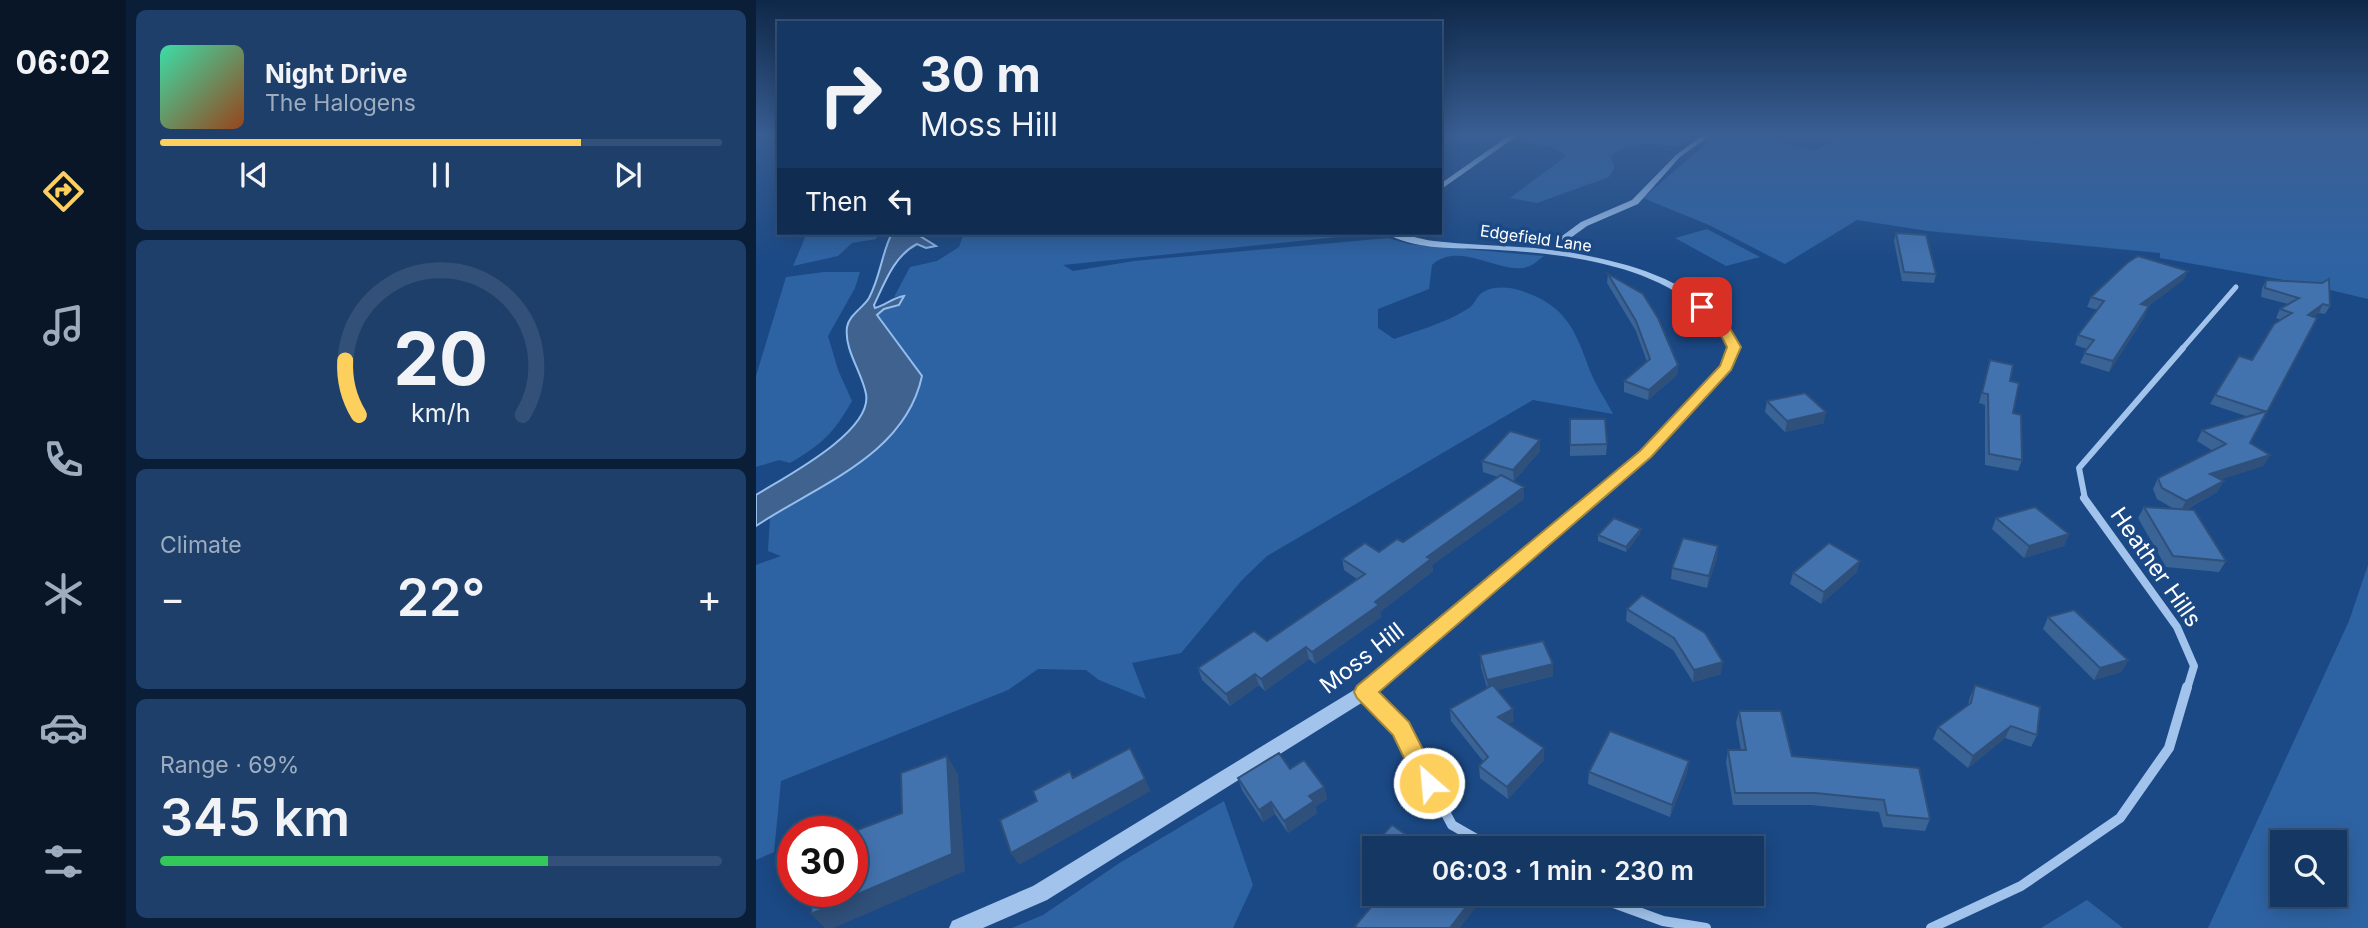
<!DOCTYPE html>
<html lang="en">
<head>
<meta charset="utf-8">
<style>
	body { margin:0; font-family:Inter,sans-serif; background:#1d3f6a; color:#f1f3f6; height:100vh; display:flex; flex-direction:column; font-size:26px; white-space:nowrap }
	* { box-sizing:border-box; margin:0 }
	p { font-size:23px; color:#9dacbf }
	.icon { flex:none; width:38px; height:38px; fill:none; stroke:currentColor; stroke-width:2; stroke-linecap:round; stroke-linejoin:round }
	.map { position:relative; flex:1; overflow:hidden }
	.sheet { display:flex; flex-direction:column; gap:10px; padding:10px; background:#0b1e37; width:630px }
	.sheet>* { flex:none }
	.hud { position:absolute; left:21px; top:21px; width:665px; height:214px; border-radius:0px; box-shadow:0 4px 18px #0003,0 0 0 2px #335178; background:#143764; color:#f1f3f6; overflow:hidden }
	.fabs { position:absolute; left:1514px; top:830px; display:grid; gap:14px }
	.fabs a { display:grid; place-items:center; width:77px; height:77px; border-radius:0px; background:#143764; box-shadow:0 4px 18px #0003,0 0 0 2px #335178; font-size:35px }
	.speed { position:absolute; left:21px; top:816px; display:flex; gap:14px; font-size:35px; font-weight:700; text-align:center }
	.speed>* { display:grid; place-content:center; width:91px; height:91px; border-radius:50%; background:#143764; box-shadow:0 4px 18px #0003,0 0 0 2px #335178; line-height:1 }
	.speed .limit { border:10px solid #d22; background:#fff; color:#111 }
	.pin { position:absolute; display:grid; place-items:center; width:60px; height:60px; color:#fff; margin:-30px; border-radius:14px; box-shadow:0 4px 10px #0006 }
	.me { position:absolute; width:77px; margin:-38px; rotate:333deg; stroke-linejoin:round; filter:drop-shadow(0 0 5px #0008) }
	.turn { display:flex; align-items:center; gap:24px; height:147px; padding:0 28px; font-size:32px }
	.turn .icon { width:91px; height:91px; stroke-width:2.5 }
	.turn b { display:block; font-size:49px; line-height:60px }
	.then { display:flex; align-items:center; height:66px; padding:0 28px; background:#0003; gap:14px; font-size:26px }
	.big { font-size:52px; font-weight:600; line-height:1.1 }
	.sheet .widget { flex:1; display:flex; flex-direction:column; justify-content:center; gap:10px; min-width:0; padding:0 24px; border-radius:10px; background:#1d3f6a }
	.sheet .dial { align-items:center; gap:0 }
	.dial svg { height:182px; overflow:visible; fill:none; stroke:#335178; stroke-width:7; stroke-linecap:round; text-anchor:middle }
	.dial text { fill:#f1f3f6; stroke:none }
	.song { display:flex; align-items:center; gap:21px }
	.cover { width:84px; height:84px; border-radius:10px; background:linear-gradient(135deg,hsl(160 70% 55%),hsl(20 70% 35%)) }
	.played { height:7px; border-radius:4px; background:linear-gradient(90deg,#fdd05e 75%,#335178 75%) }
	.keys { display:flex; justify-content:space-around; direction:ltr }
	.heat { display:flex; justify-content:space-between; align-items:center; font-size:38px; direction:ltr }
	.charge { height:10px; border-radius:5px; background:linear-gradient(90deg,#34c759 69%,#335178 0) }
	.trip { position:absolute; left:606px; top:836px; width:402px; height:70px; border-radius:0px; background:#143764; box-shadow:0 4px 18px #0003,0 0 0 2px #335178; font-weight:600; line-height:70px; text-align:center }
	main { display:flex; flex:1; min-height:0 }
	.tabs { display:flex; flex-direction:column; width:126px; justify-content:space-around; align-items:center; background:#081628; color:#9dacbf }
	.tabs .icon { width:49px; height:49px }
	.tabs .on { color:#fdd05e }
	.tabs b { font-size:32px; color:#f1f3f6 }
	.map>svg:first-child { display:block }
	.green { fill:#2e63a3; fill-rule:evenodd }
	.water { fill:#40628f; stroke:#94beee; stroke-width:2 }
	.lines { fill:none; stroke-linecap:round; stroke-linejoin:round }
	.minor-far3 { stroke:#a1c3ec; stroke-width:5 }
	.minor-far2 { stroke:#a1c3ec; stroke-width:6 }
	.minor-far1 { stroke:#a1c3ec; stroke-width:8 }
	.minor { stroke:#a1c3ec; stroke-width:10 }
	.tertiary { fill:#a1c3ec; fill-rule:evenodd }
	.wall { fill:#3a6396 }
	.shaded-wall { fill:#2f507a }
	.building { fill:#4373af; stroke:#2f507a; stroke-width:2 }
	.route { fill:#fdd05e; stroke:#a4873d; stroke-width:2 }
	.labels { text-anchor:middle; stroke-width:7; stroke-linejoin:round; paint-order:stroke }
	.far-street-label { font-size:16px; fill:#fff; stroke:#1b4985 }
	.near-street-label { font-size:23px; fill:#fff; stroke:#1b4985 }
</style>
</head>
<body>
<main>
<nav class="tabs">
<b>06:02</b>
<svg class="icon on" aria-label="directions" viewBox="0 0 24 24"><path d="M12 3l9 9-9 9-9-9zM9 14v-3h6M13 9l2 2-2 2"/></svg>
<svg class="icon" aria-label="music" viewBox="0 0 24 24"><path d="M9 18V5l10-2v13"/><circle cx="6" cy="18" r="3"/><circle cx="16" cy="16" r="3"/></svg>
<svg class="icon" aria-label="phone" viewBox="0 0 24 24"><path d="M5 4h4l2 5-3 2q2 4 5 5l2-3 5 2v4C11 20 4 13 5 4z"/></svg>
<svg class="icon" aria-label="climate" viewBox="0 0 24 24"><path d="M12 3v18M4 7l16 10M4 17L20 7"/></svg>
<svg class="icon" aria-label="car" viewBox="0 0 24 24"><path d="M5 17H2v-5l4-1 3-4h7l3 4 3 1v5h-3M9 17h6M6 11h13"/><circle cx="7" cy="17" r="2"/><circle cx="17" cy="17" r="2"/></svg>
<svg class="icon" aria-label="filters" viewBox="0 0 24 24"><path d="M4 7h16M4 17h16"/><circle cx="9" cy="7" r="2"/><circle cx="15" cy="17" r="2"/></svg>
</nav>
<section class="sheet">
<div class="widget">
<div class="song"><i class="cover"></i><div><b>Night Drive</b><p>The Halogens</p></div></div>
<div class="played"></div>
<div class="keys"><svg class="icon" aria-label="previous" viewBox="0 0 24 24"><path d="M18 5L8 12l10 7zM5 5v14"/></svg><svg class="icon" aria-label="pause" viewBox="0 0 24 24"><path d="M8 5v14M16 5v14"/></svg><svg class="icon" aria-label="next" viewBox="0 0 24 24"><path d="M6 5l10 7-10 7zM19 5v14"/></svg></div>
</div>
<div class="widget dial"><svg viewBox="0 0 100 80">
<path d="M14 69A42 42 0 1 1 86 69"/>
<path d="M14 69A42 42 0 0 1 8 45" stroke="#fdd05e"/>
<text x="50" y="56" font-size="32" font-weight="700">20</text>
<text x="50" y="72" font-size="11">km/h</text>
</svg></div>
<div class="widget"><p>Climate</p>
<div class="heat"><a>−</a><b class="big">22°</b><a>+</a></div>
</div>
<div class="widget"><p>Range · 69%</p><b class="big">345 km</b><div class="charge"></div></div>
</section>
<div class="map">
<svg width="1612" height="928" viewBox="0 0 1612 928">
	<rect width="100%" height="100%" fill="#1b4985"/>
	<g class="green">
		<path d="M 779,135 L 938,135 L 924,146 C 900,145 875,139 855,156 L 858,168 L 853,177 L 781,203 L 754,198 L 810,156 L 799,148 L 769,142 Z"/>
		<path d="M 960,135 L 1001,135 L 1059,150 L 1087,135 L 1612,135 L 1612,299 L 1545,283 L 1404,258 L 1404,253 L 1172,231 L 1101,220 L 1029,264 L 953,225 L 887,198 Z"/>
		<path d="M 951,229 L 1004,257 L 970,266 L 919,238 Z"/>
		<path d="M 51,233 L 123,233 L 120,239 L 96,243 L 82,256 L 37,266 Z"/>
		<path d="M 208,233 L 591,233 L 592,236 L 307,265 L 317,271 L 378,261 L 632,238 L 653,244 L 788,256 C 783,259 779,264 774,266 C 747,278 705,239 676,265 L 673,289 L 622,309 L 622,328 L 638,339 C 663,330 690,323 713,308 C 719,304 721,295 727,292 C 739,285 756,287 769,292 C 811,307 820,332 834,371 C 840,386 850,400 857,414 L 777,400 L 511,556 L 486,580 L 425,653 L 376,663 L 390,699 L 343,680 L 330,670 L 282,669 L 252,690 L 25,781 L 18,852 L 0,860 L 0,565 L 25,556 L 12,551 L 14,517 C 60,488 107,464 145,426 L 127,323 L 121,315 L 128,309 L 143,305 L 147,296 L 138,297 L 154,267 L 181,261 L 203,247 Z"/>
		<path d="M 68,272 L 104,272 L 99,288 L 72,336 L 82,370 L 96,401 C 78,433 65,445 34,463 L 23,460 L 0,467 L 0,376 L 30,277 Z"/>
		<path d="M 1612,565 L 1612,928 L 1452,928 L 1593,621 ZM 1526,842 L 1578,842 L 1578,894 L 1526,894 Z"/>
		<path d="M 468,801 L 497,885 L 477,928 L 256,928 L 287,915 L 365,862 Z"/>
		<path d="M 1331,900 L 1367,928 L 1285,928 Z"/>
	</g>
	<path class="water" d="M 136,233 L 165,233 L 164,236 L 180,246 L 170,248 L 161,244 C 138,256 129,282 118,305 L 119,308 C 130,305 136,298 148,296 L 143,305 L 128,309 L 121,315 L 166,376 C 149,456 61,485 0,526 L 0,495 C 27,478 117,432 110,394 C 106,372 88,350 91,327 C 93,315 107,308 113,298 C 125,275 125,255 136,233 Z"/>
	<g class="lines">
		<path class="minor-far3" d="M 1426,349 L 1480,287"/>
		<path class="minor-far2" d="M 1329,499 L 1323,468 L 1427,348"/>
		<path class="minor-far1" d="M 1328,498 L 1421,627 L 1438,666 L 1431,689"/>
		<g class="minor">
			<path d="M 609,692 L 645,729 L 696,825 L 738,849"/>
			<path d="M 833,894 L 907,921 L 950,928"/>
			<path d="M 1175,928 L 1265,886 L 1364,818 L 1413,748 L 1431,687"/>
		</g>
		<g class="tertiary">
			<path d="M 754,135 L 762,135 L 684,190 L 684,184 Z"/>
			<path d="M 947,135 L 955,135 L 924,157 L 882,204 L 831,226 L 813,239 L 818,253 C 870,263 929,277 964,320 C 971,328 977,338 983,347 L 974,369 L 894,457 L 615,697 L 291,900 L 227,928 L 193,928 L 196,921 L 277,886 L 603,687 L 886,451 L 965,366 L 973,347 C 962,330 951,315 935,302 C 879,260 792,252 724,249 C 695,248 655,249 630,233 C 646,232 662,239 678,241 C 722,246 766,245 809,252 L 805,238 L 806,236 L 825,222 L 876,200 L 920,155 Z"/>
		</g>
	</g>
	<g class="wall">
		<path d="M 1140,233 L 1180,274 L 1178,283 L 1146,281 L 1138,241 Z"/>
		<path d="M 1432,271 L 1427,280 L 1392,306 L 1389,316 L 1353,372 L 1324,363 L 1331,349 L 1319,345 L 1322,335 L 1342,310 L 1331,307 L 1335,297 Z"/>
		<path d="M 852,274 L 922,365 L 921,375 L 892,400 L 868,392 L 868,381 L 891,362 L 880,331 L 851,283 Z"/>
		<path d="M 1510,280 L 1574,306 L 1569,314 L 1563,313 L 1557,317 L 1494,443 L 1514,455 L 1507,466 L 1465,479 L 1468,481 L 1461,492 L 1429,510 L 1470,561 L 1463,572 L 1410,567 L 1382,518 L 1388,507 L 1418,509 L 1401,499 L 1397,489 L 1402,478 L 1457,451 L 1441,441 L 1446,430 L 1493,417 L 1454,404 L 1459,395 L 1496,360 L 1525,320 L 1520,318 L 1524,309 L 1532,304 L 1505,297 L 1506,289 Z"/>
		<path d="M 1234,360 L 1254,381 L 1257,413 L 1266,460 L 1262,471 L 1229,465 L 1229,405 L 1223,403 Z"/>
		<path d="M 1011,401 L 1068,423 L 1029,432 L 1009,412 Z"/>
		<path d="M 814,419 L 851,444 L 850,455 L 814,456 Z"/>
		<path d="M 784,451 L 758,481 L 754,480 L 768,499 L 676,565 L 677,571 L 624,612 L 625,617 L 559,664 L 553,659 L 509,691 L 503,685 L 474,706 L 446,680 L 442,668 L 511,641 L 601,579 L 588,570 L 586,559 L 623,552 L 647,542 L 742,477 L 727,472 L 726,461 Z"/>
		<path d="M 1240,518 L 1313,534 L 1308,546 L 1268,558 L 1236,529 Z"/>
		<path d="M 884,534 L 870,552 L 842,541 L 842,535 Z"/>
		<path d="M 962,546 L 961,558 L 951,588 L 915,579 L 916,568 Z"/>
		<path d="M 1101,572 L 1065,604 L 1034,584 L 1037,573 Z"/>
		<path d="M 886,595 L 965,674 L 937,682 L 917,650 L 870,621 L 871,609 Z"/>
		<path d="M 1292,617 L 1372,660 L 1365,672 L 1338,680 L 1287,629 Z"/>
		<path d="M 724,655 L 797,676 L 741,690 L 758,721 L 752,724 L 788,760 L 752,799 L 724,778 L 723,766 L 727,761 L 695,721 L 694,709 L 731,688 L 725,667 Z"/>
		<path d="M 1219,685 L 1281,735 L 1275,747 L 1249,738 L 1212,768 L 1177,739 L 1182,727 L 1212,705 L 1214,697 Z"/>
		<path d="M 983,711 L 1036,756 L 1174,819 L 1169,831 L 1127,827 L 1123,812 L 1055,805 L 977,805 L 970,762 L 972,750 L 985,750 L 980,723 Z"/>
		<path d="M 933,761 L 931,773 L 914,817 L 832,784 L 833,772 Z"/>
		<path d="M 534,769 L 568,787 L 571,799 L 559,807 L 561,813 L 532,833 L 519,814 L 507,822 L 486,790 L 482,778 Z"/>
		<path d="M 618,849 L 618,872 L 611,867 L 608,855 Z"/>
	</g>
	<g class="shaded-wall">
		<path d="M 1432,271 L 1427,280 L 1381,314 L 1385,304 Z"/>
		<path d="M 1567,304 L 1563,313 L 1547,324 L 1552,315 Z"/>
		<path d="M 1393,306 L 1389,316 L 1353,372 L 1357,361 Z"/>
		<path d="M 922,365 L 921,375 L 892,400 L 893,390 Z"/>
		<path d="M 1070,412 L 1068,423 L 1029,432 L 1031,421 Z"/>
		<path d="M 784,440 L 784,451 L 758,481 L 757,470 Z"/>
		<path d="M 1514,455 L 1507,466 L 1448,485 L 1454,474 Z"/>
		<path d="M 1468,481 L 1461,492 L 1424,512 L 1430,501 Z"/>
		<path d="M 768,487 L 768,499 L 676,565 L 677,571 L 624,612 L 625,617 L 559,664 L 556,652 L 619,602 L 671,557 Z"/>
		<path d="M 885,529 L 884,534 L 870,552 L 870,547 Z"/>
		<path d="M 1313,534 L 1308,546 L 1268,558 L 1273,546 Z"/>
		<path d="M 962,546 L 961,558 L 951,588 L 953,576 Z"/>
		<path d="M 1104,561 L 1101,572 L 1065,604 L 1068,592 Z"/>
		<path d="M 550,647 L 553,659 L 509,691 L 505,679 Z"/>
		<path d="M 1372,660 L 1365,672 L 1338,680 L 1344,668 Z"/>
		<path d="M 967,662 L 965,674 L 937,682 L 938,670 Z"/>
		<path d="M 797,664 L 797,676 L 732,692 L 731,680 Z"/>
		<path d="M 499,674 L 503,685 L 474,706 L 470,694 Z"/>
		<path d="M 757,709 L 758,721 L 743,729 L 742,717 Z"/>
		<path d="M 1255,726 L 1249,738 L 1212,768 L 1217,756 Z"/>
		<path d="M 788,748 L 788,760 L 752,799 L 751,787 Z"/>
		<path d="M 191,756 L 202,774 L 209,871 L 78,928 L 69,928 L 55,914 L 196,854 Z"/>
		<path d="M 933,761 L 931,773 L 914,817 L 916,805 Z"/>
		<path d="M 389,779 L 395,791 L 263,865 L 255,853 Z"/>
		<path d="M 568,787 L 571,799 L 559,807 L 561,813 L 532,833 L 528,821 L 553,796 Z"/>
		<path d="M 515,802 L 519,814 L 507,822 L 503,810 Z"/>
		<path d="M 720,894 L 727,894 L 727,898 L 704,928 L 694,928 Z"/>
	</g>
	<g class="building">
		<path d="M 1140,233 L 1170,235 L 1180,274 L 1148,272 Z"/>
		<path d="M 1382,256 L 1432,271 L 1385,304 L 1393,306 L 1357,361 L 1328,353 L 1338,340 L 1322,335 L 1348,301 L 1335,297 L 1371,263 Z"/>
		<path d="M 852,274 L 887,294 L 902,318 L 922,365 L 893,390 L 868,381 L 894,359 L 880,321 Z"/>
		<path d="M 1573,279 L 1574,306 L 1567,304 L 1552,315 L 1561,318 L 1511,412 L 1459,395 L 1483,356 L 1496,360 L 1518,324 L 1536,313 L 1524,309 L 1543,298 L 1509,288 L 1510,280 L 1566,283 Z"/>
		<path d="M 1234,360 L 1257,365 L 1254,381 L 1263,383 L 1257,413 L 1265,415 L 1266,460 L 1233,454 L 1232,394 L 1226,393 Z"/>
		<path d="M 1049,393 L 1070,412 L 1031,421 L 1011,401 Z"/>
		<path d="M 1511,411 L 1494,443 L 1514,455 L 1454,474 L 1468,481 L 1430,501 L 1406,488 L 1402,478 L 1470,444 L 1446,430 Z"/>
		<path d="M 814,419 L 849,419 L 851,444 L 814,445 Z"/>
		<path d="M 754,431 L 784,440 L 757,470 L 726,461 Z"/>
		<path d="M 745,475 L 768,487 L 671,557 L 675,559 L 619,602 L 623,605 L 556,652 L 550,647 L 505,679 L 499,674 L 470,694 L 442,668 L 498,631 L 511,641 L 609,574 L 586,559 L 609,543 L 623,552 L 641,539 L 647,542 Z"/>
		<path d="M 1279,507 L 1313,534 L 1273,546 L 1240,518 Z"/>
		<path d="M 1388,507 L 1438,510 L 1470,561 L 1417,556 Z"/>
		<path d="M 858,518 L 885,529 L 870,547 L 842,535 Z"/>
		<path d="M 927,538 L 962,546 L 953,576 L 916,568 Z"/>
		<path d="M 1073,543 L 1104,561 L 1068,592 L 1037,573 Z"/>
		<path d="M 886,595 L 949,633 L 967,662 L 938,670 L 918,638 L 871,609 Z"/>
		<path d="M 1318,610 L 1372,660 L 1344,668 L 1292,617 Z"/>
		<path d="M 787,641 L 797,664 L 731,680 L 724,655 Z"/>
		<path d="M 737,685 L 757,709 L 742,717 L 788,748 L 751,787 L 723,766 L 732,757 L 694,709 Z"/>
		<path d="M 1219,685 L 1284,707 L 1281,735 L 1255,726 L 1217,756 L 1182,727 L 1215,703 Z"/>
		<path d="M 983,711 L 1025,711 L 1036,756 L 1163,768 L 1174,819 L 1131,815 L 1128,800 L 1059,793 L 979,793 L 972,750 L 990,750 Z"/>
		<path d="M 854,731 L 933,761 L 916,805 L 833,772 Z"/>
		<path d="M 374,748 L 389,779 L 255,853 L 244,820 L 281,801 L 277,791 L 314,771 L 317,778 Z"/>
		<path d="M 523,753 L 534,769 L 548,760 L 568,787 L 553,796 L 558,801 L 528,821 L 515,802 L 503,810 L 482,778 Z"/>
		<path d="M 191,756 L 196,854 L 55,914 L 57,891 L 96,891 L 96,832 L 146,813 L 145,773 Z"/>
		<path d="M 636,825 L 671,849 L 618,849 L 618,862 L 608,855 Z"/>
		<path d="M 626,894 L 720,894 L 694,928 L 602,928 L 599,926 Z"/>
	</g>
	<linearGradient id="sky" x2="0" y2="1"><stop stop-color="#0f2849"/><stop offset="0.51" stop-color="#395f94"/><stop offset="1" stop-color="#395f94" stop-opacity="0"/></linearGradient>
	<rect width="1612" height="265" fill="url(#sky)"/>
	<path class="route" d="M 946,304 L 972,325 L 985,347 L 975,370 L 895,457 L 623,692 L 653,722 L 684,783 L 681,791 L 673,794 L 664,791 L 637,735 L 601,698 L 598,692 L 601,686 L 884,451 L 964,366 L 971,347 L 962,329 L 940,307 Z"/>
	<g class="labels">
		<g class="far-street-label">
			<text transform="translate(780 238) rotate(8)" y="6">Edgefield Lane</text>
		</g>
		<g class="near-street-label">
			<text transform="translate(1400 567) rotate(55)" y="8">Heather Hills</text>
			<text transform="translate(606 658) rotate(-38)" y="8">Moss Hill</text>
		</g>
	</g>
</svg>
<div class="fabs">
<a><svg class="icon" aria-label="search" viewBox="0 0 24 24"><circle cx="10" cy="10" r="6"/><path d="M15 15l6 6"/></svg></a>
</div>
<div class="speed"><div class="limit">30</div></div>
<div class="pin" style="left:946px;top:307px;background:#d93025"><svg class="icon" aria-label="arrive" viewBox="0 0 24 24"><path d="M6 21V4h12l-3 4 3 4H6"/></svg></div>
<svg class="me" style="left:673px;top:783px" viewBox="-20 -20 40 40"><circle r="17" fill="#fdd05e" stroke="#fff" stroke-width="3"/><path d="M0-11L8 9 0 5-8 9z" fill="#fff"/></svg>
<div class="trip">06:03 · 1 min · 230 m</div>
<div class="hud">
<div class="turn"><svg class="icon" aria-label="right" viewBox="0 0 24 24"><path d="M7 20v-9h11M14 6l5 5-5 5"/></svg><div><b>30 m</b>Moss Hill</div></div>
<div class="then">Then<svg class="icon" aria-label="left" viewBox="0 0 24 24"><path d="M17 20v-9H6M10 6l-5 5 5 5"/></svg></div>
</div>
</div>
</main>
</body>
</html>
